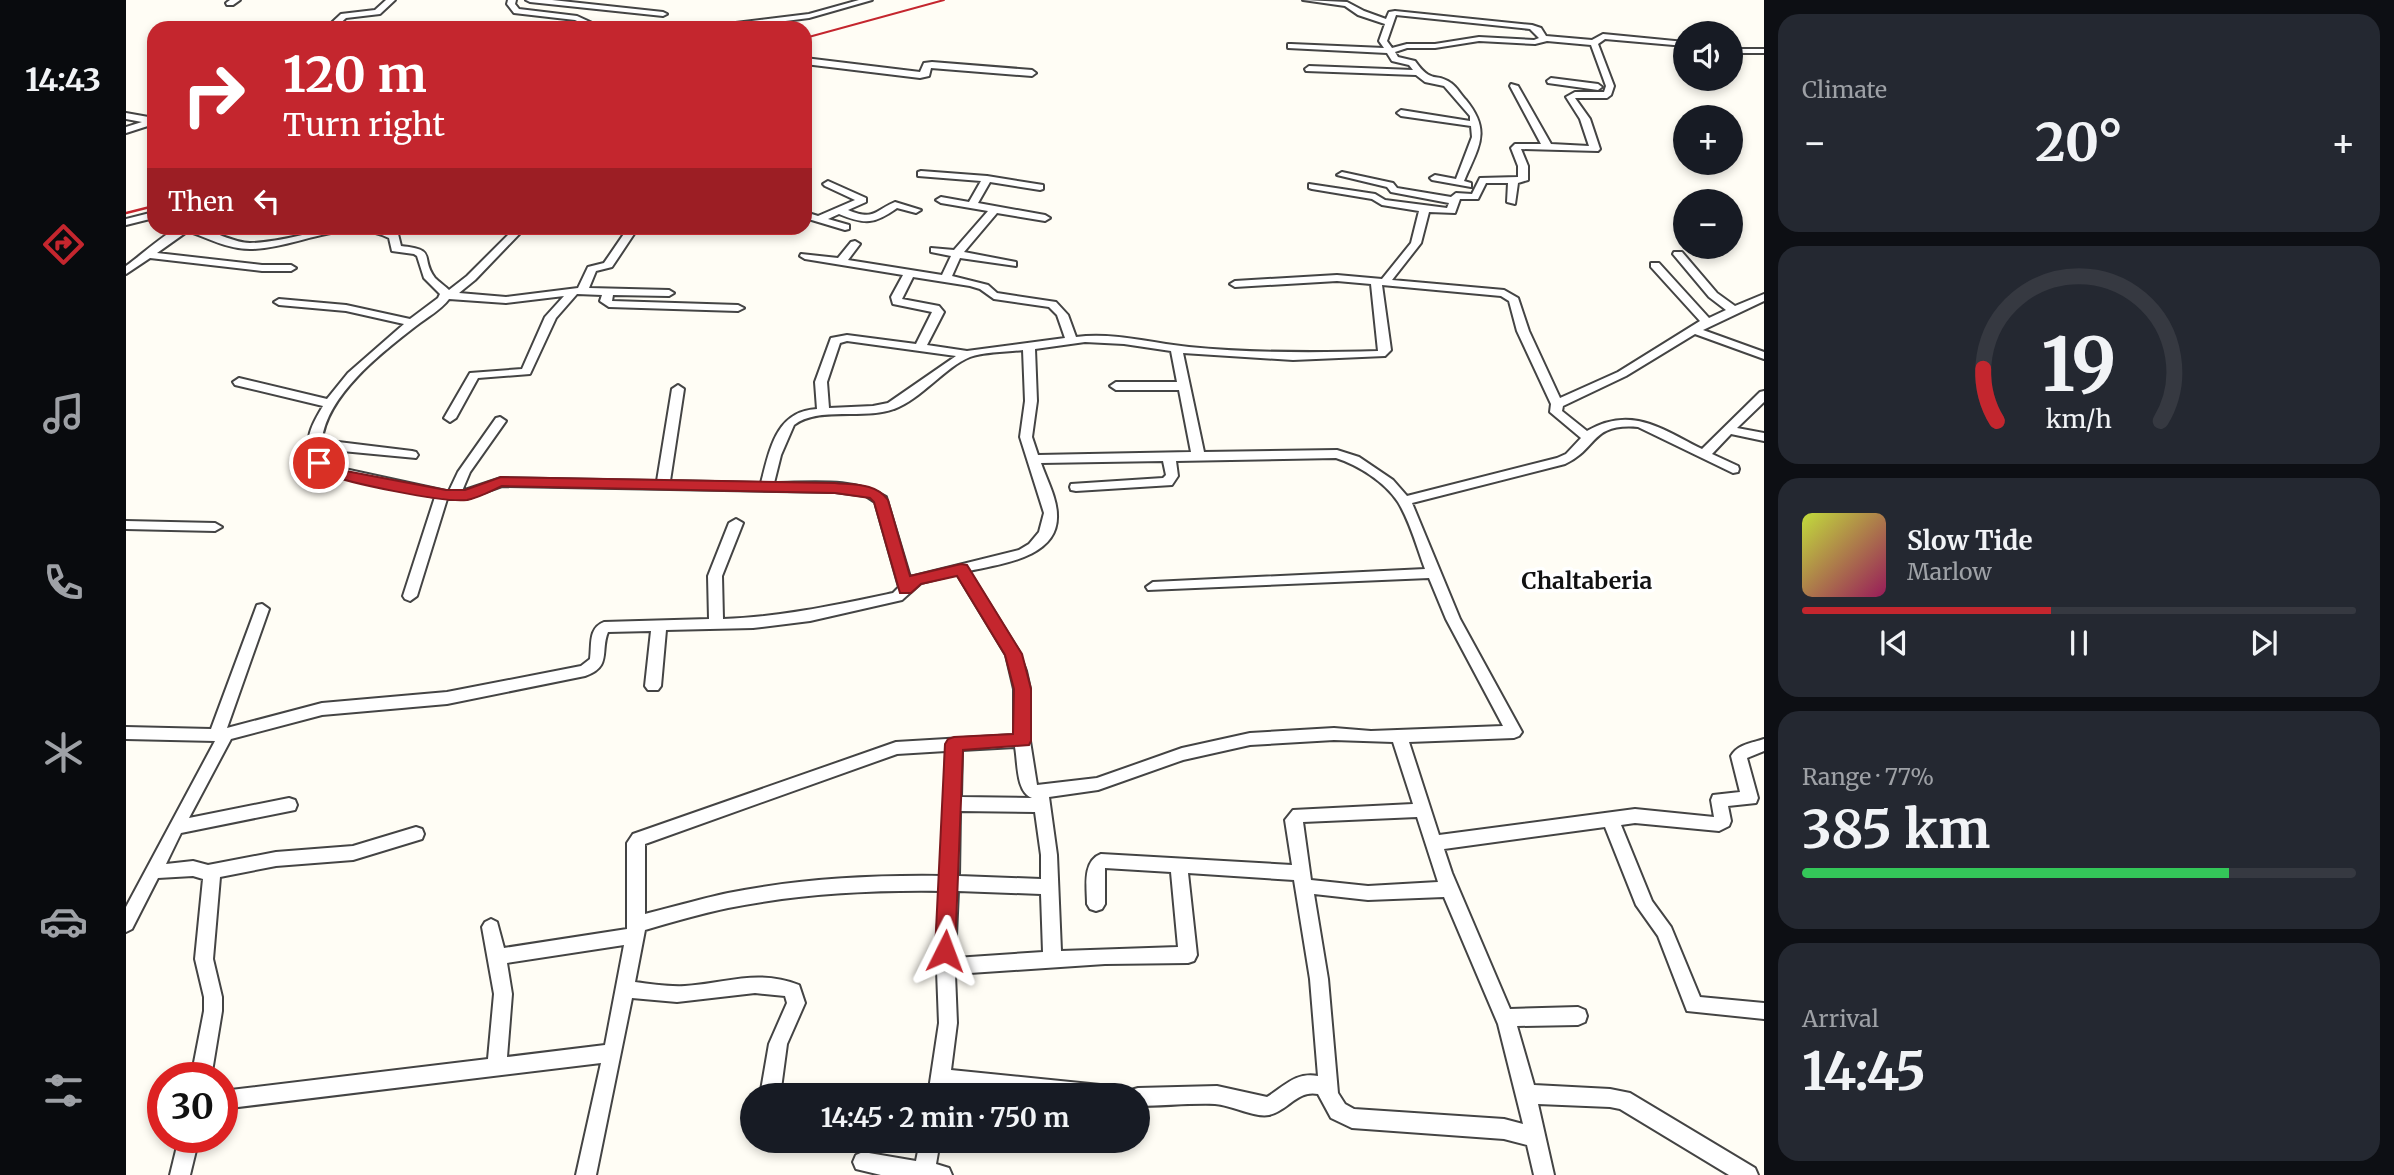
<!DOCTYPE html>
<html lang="en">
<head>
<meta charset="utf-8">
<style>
	body { margin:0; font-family:Merriweather,serif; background:#242831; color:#f1f3f6; height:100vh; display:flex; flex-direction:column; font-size:26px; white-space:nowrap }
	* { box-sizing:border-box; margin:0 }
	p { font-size:23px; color:#9ea1a6 }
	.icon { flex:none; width:38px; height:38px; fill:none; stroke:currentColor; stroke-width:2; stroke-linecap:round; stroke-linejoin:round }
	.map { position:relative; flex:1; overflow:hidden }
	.drawer { display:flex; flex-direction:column; gap:14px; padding:14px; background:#0d0f14; width:630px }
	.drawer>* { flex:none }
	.top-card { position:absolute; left:21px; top:21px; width:665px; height:214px; border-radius:21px; box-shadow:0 4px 10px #0003; background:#c4262e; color:#fff; overflow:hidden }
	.tools { position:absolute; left:1547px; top:21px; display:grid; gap:14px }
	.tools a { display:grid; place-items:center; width:70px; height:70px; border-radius:50%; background:#171b24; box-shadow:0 4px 10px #0003; font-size:35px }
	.speed { position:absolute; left:21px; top:1062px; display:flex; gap:14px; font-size:35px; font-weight:700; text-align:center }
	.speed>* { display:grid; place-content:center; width:91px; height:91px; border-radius:50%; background:#171b24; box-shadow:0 4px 10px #0003; line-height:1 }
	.speed .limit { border:10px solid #d22; background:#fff; color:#111 }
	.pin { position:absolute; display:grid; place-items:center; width:60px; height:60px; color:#fff; margin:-30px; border:4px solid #fff; border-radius:50%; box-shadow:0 2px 7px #0007 }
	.me { position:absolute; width:77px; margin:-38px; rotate:3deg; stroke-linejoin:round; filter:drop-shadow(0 0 5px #0008) }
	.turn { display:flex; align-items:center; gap:24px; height:147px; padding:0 21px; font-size:32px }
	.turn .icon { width:91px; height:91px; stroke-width:2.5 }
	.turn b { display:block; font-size:49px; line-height:60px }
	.then { display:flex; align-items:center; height:66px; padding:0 21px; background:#0003; gap:14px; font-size:26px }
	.big { font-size:52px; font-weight:700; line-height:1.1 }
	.drawer .tile { flex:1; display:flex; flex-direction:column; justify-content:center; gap:10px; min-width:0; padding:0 24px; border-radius:21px; background:#242831 }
	.drawer .dial { align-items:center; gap:0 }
	.dial svg { height:182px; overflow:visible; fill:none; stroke:#363941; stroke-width:7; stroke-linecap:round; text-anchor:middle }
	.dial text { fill:#f1f3f6; stroke:none }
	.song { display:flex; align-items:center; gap:21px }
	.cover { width:84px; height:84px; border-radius:10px; background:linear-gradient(135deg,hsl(70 70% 55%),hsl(330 70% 35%)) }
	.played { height:7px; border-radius:4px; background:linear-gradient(90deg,#c4262e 45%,#363941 45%) }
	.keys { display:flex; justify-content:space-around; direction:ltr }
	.heat { display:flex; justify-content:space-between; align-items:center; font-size:38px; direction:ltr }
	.charge { height:10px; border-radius:5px; background:linear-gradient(90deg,#34c759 77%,#363941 0) }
	.trip { position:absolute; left:614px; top:1083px; width:410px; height:70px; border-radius:35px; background:#171b24; box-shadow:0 4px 10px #0003; font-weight:700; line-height:70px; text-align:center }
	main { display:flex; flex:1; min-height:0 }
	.menu { display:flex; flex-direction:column; width:126px; justify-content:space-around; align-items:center; background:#090b0e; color:#9ea1a6 }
	.menu .icon { width:49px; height:49px }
	.menu .selected { color:#c4262e }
	.menu b { font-size:32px; color:#f1f3f6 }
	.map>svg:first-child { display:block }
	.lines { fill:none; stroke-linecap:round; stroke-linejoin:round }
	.street-casing { stroke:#444; stroke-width:4 }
	.street { fill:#fff; fill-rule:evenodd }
	.rail-far1 { stroke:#c4262e; stroke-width:2 }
	.rail { stroke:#c4262e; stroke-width:2.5 }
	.route { fill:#c4262e; stroke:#7f191e; stroke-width:2 }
	.labels { text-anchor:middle; stroke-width:7; stroke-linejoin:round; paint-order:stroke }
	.quarter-label { font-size:23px; font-weight:bold; fill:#111; stroke:#fff }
</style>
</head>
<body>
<main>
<nav class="menu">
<b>14:43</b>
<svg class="icon selected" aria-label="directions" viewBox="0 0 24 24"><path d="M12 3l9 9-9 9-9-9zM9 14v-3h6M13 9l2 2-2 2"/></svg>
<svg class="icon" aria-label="music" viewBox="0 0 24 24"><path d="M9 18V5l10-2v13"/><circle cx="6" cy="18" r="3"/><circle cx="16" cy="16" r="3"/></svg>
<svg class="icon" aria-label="phone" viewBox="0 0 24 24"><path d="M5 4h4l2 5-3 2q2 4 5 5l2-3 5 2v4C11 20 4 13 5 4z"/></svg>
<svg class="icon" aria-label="climate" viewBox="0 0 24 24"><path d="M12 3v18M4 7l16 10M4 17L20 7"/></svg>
<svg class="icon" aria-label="car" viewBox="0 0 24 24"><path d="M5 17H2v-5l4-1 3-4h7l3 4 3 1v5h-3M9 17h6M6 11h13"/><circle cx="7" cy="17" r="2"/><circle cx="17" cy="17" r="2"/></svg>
<svg class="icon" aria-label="filters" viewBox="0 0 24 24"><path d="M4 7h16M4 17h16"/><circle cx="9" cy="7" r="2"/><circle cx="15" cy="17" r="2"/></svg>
</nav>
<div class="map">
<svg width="1638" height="1175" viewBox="0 0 1638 1175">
	<rect width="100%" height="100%" fill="#fffdf5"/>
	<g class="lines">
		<g class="street-casing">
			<g id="street">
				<path d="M 104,0 L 114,0 L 107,5 L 101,5 L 100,3 Z"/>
				<path d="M 260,0 L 269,0 L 254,14 L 220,18 L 209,28 L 200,28 L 215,14 L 249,10 Z"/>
				<path d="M 382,0 L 390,0 L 389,4 L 393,9 L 451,16 L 477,28 L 466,28 L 449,20 L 388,13 L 381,4 Z"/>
				<path d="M 400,0 L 426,0 L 537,12 L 541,14 L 537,16 L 404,2 Z"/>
				<path d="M 733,0 L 746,0 L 683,18 L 605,28 L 581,28 L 585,26 L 683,14 Z"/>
				<path d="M 1177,0 L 1221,2 L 1238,11 L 1260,19 L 1263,12 L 1269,11 L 1406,25 L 1415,28 L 1420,36 L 1466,40 L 1477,34 L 1559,42 L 1559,46 L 1479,39 L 1472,44 L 1488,86 L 1485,95 L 1481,98 L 1449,98 L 1464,119 L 1474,149 L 1472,151 L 1395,149 L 1402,166 L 1402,180 L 1392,183 L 1389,204 L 1381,202 L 1382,183 L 1360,183 L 1352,199 L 1334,199 L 1329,213 L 1303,212 L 1295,243 L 1266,280 L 1378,290 L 1392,298 L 1403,331 L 1434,398 L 1492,372 L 1574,321 L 1525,267 L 1525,263 L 1533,263 L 1583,318 L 1600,310 L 1583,297 L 1547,254 L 1548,252 L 1556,252 L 1591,293 L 1609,306 L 1638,294 L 1638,301 L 1577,330 L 1638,352 L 1638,359 L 1569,334 L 1500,376 L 1437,406 L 1436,411 L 1461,431 C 1505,405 1536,429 1576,449 L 1634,392 L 1638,391 L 1638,402 L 1611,428 L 1638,433 L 1638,441 L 1605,434 L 1586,454 L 1612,466 L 1613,469 L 1612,472 L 1607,473 L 1512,427 C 1464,423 1472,449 1439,464 L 1286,503 L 1334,619 L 1396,732 L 1393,736 L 1388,738 L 1283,742 L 1313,835 L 1509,809 L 1588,817 L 1585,800 L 1587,795 L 1614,792 L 1605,756 C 1612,744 1626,743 1638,739 L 1638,751 L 1621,758 L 1632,798 L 1630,803 L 1602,806 L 1605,821 L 1603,826 L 1593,831 L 1509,823 L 1495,825 L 1526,901 L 1545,927 L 1574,997 L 1638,1003 L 1638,1019 L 1561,1011 L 1532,936 L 1510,905 L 1479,827 L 1318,849 L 1326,873 L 1384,1009 L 1452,1007 L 1459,1010 L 1461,1016 L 1459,1022 L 1452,1025 L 1391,1026 L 1408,1085 L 1484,1089 L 1504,1093 L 1629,1168 L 1632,1175 L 1603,1175 L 1494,1109 L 1484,1107 L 1412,1104 L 1428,1175 L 1408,1175 L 1401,1145 L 1378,1139 L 1226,1128 L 1205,1118 L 1192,1094 C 1171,1090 1163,1110 1143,1115 C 1129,1118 1105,1105 1089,1104 C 1064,1103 1037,1106 1012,1106 L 1012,1096 L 898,1096 L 823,1088 L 822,1096 L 802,1096 L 813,1023 L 810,944 L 815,891 C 744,890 671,894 602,908 C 574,914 546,922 519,930 L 509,982 C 526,984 542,987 559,986 C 601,983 632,969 673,985 L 679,1003 L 661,1044 L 654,1096 L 634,1096 L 643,1044 L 661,1003 L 659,996 L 629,993 L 551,1002 L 506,998 L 470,1175 L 450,1175 L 475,1063 L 96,1109 L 96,1091 L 362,1059 L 368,994 L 356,927 L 359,922 L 365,919 L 371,922 L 378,948 L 501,929 L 501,843 L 507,834 L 770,742 L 888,735 L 888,689 L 880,655 L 831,574 L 795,583 L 776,600 L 684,621 L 627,628 L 540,630 L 535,686 L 532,690 L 522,690 L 519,686 L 525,631 L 482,632 C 474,651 486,667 459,676 L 321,704 L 196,715 L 105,739 L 63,818 L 163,798 L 169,800 L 171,805 L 169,810 L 55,833 L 40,864 L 67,861 L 82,865 L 150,852 L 227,846 L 290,827 L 296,829 L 298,834 L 296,839 L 227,860 L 150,866 L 94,877 L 87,959 L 96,997 L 96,1011 L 85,1078 L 65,1078 L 78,1011 L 78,997 L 69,959 L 77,879 L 67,876 L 32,878 L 6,929 L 0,932 L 0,907 L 89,741 L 0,739 L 0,727 L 85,729 L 131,605 L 136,604 L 143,609 L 101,728 L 196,703 L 321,692 L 455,666 L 464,659 C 466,645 462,628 478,622 L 583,619 L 582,576 L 603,523 L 610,519 L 617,523 L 596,576 L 597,619 C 655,617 710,605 767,593 L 773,587 L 749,502 L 740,496 L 709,492 L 376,486 L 340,499 L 321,499 L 291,596 L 284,601 L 279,599 L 277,596 L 309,497 L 195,472 C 177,443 180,435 197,406 L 109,385 L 107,382 L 113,378 L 201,399 L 222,373 L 278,324 L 220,311 L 153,305 L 148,302 L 153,299 L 220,305 L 284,319 L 312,298 L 314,294 L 298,278 L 291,256 L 288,254 L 266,251 L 263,238 C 220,216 169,249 124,249 C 102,249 81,238 62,231 L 31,253 L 136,265 L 165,265 L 170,268 L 165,271 L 136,271 L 24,258 L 0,274 L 0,266 C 14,256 38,234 52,228 C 71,220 102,243 124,243 C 171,243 227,212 272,234 L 275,246 C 313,250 293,257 309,278 C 313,282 319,286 323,290 L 341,276 L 389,228 L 399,228 L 349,280 L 333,293 L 380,297 L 452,288 L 462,267 L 478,263 L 502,228 L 512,228 L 486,267 L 470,271 L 463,288 L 543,290 L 548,293 L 543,296 L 487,295 L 486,301 L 612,305 L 618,308 L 612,311 L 483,307 L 474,301 L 476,295 L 451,294 L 430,318 L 404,374 L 352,378 L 330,418 L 324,422 L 318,418 L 344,373 L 396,369 L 419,317 L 438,296 L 380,303 L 323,299 C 315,310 300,318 290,326 C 255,353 201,395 196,440 L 286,451 L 290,452 L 292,455 L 290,458 L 195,449 L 205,466 L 320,491 L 323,491 L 332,472 L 370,418 L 374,417 L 380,421 L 344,472 L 336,491 L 375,478 L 531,481 L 546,389 L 552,385 L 558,389 L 544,481 L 635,483 C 644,449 650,411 691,409 L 689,382 L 705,338 L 721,335 L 790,344 L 806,312 L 767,304 L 765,297 L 777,275 L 679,259 L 674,256 L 675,254 L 712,258 L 725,242 L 729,241 L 734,244 L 722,260 L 816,275 L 825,256 L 805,252 L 805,248 L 828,250 L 862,211 L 815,203 L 810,200 L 815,197 L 843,202 L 855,181 L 792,176 L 792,172 L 795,171 L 861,176 L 917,185 L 917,189 L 914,190 L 864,182 L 852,203 L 919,215 L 924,218 L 919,221 L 871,213 L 838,252 L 890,262 L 890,266 L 834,258 L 826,276 L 862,285 L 871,293 L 930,302 L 942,315 L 950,337 C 987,332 1026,343 1063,347 C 1126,353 1188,353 1252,351 L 1245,284 L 1211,281 L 1109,287 L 1104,284 L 1109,281 L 1211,275 L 1256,279 L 1285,243 L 1293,211 L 1256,205 L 1246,199 L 1186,189 L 1183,188 L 1183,184 L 1249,194 L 1259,200 L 1321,208 L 1323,203 L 1265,192 L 1261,187 L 1211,175 L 1216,172 L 1267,183 L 1271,188 L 1325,197 L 1330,193 L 1346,194 L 1354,178 L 1392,177 L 1392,166 L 1385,148 L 1389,144 L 1415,144 L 1384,86 L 1385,84 L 1392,86 L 1425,144 L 1463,146 L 1454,119 L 1440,97 L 1449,92 L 1478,92 L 1480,86 L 1465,45 L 1421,41 L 1409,44 L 1353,41 L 1309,48 L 1281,48 L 1269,52 L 1272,57 L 1289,61 C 1306,85 1310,72 1325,83 C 1331,87 1335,95 1340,100 C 1366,132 1352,147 1338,181 L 1345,183 L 1345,187 L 1306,180 L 1304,178 L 1309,175 L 1330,179 L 1346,137 L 1345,126 L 1275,116 L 1271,113 L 1275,110 L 1344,121 L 1344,116 L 1318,86 L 1299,82 L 1290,75 L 1180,71 L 1179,69 L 1183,66 L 1287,70 L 1283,65 L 1266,61 L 1261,53 L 1162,48 L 1162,44 L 1165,44 L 1258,48 L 1253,41 L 1259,24 L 1232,15 L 1219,6 ZM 1270,15 L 1404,29 L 1413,38 L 1408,40 L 1353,37 L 1309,44 L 1281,44 L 1266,48 L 1261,41 ZM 787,277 L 844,286 L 854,289 L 868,299 L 923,307 L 931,315 L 939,338 L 841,351 L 801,345 L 818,312 L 813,306 L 776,299 ZM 1256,285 L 1375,296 L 1383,301 L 1391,331 L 1425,404 L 1424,412 L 1455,438 L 1440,454 L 1431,458 L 1281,496 L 1267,480 L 1233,457 L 1211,450 L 1078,452 L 1057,353 L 1167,360 L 1259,356 L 1265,350 ZM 721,341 L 830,356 L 762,403 L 747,406 L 703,408 L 701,382 L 714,343 ZM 959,342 L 998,344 L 1045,351 L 1051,382 L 990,382 L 984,386 L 990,390 L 1053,390 L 1065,452 L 912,455 L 906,437 L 911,401 L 909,349 ZM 897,350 L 899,401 L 894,437 L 918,513 L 913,532 L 903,544 L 893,550 L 784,577 L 760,497 C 729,477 683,483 648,483 L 655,455 L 668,425 C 692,406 739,420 768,409 C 794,400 819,367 844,357 C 857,352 883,352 897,350 ZM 1210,458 C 1232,465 1259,482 1272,502 C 1284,521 1291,548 1299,569 L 1027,582 L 1020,587 L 1022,590 L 1303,578 L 1320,619 L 1377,726 L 1245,731 L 1208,728 L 1124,733 L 1056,748 L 971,778 L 911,785 L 904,741 L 904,689 L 900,671 L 892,650 L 843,571 C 874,564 933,558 931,515 C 931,498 920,478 915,463 L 1037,461 L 1040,475 L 1037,478 L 945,484 L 944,487 L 945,490 L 950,491 L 1046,485 L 1052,476 L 1050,461 ZM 1208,740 L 1267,742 L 1287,804 L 1167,810 L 1159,820 L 1166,865 L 975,854 C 956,861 961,888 961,904 L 964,909 L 970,911 L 976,909 L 979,904 L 979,868 L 1045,872 L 1052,947 L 935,951 L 931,855 L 923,797 L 972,790 L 1057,760 L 1124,745 ZM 889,747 C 892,763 890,792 906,798 L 835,797 L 836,750 ZM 820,751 L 816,876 C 745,875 672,879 602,893 C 574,899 547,907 519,914 L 519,844 L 771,754 ZM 834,811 L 909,812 L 915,855 L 915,879 L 833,876 ZM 1291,817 L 1312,882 L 1242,886 L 1185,880 L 1177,822 ZM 1062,873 L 1168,880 L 1184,979 L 1192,1076 C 1169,1072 1159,1086 1141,1097 L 1091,1086 L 1012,1088 L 1005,1090 L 1003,1095 L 1001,1089 L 994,1087 L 825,1070 L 831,1023 L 829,974 L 979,964 L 1062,963 L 1068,961 L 1071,955 ZM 832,891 L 915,894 L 917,952 L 829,958 ZM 1188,894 L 1242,900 L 1318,897 L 1372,1024 L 1397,1124 L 1378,1119 L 1228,1109 L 1219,1104 L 1212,1093 L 1202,979 ZM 498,945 L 479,1045 L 381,1057 L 386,994 L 381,963 Z"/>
				<rect x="1605" y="49" width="33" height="4"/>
				<path d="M 679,58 L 794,72 L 798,63 L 806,62 L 906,70 L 910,73 L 906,76 L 805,68 L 803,76 L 794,78 L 679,64 Z"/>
				<path d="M 1425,78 L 1472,84 L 1476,87 L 1472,90 L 1422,83 L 1421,81 Z"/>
				<path d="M 27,99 L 28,105 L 24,104 L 24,100 Z"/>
				<path d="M 0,113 L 28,118 L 28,124 L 0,133 L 0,127 L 16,122 L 0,119 Z"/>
				<path d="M 702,181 L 740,198 L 740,202 L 722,210 C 748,221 748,211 769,202 L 795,210 L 790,213 L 771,208 C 748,224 740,225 713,214 L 702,219 L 723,225 L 723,229 L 719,230 L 679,218 L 679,212 L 692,216 L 729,200 L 699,186 L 697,184 Z"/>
				<path d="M 28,212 L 28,218 L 0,225 L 0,219 Z"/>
				<path d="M 0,521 L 89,523 L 96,527 L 89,531 L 0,529 Z"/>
				<path d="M 53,1138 L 73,1138 L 64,1175 L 44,1175 Z"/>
				<path d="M 794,1141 L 814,1141 L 810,1164 L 823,1168 L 826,1175 L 755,1175 L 730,1169 L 727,1162 L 730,1155 L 737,1152 L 790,1161 Z"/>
			</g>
		</g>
		<use href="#street" class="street"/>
		<path class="rail-far1" d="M 679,38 L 818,0"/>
		<path class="rail" d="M 0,213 L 28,206"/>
	</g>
	<path class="route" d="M 193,459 L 220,471 L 320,490 L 339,490 L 375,477 L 709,483 C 728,485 750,483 762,500 L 784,576 L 835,564 L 841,565 L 896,654 L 905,689 L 905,741 L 903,745 L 837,750 L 829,951 L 826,958 L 819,960 L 812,958 L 809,951 L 819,744 L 822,739 L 828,737 L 887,734 L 888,689 L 879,655 L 831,576 L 795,584 L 785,593 L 774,593 L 748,502 L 744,498 L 709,493 L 376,486 C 365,491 353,498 341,500 C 318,503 221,483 198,473 C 193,471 189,468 186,463 L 188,460 Z"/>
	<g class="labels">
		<g class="quarter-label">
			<text x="1461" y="589">Chaltaberia</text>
		</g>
	</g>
</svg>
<div class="tools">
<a><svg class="icon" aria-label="sound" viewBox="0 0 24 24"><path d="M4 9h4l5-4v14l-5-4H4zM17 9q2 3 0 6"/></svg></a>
<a>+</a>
<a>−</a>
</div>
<div class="speed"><div class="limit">30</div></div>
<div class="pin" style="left:193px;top:463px;background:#d93025"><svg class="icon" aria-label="arrive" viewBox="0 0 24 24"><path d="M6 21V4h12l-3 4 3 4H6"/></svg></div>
<svg class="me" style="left:819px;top:951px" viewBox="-20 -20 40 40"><path d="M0-17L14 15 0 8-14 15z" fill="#c4262e" stroke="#fff" stroke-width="4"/></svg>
<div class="trip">14:45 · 2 min · 750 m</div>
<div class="top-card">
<div class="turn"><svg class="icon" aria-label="right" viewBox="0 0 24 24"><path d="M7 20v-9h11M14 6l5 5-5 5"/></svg><div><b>120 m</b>Turn right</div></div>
<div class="then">Then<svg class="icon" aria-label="left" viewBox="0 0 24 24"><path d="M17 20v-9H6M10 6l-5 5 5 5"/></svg></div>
</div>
</div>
<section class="drawer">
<div class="tile"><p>Climate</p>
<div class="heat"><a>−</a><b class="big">20°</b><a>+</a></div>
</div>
<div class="tile dial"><svg viewBox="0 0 100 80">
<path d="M14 69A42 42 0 1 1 86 69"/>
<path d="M14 69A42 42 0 0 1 8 46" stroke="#c4262e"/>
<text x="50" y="56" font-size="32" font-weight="700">19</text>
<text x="50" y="72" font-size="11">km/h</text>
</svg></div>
<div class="tile">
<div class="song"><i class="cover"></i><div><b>Slow Tide</b><p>Marlow</p></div></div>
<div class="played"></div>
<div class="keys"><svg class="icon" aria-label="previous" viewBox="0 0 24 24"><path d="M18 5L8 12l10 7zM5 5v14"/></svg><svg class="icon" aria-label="pause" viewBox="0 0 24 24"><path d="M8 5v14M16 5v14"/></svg><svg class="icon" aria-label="next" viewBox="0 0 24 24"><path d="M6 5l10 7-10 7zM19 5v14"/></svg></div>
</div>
<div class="tile"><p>Range · 77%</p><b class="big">385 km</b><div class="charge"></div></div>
<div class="tile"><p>Arrival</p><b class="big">14:45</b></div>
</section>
</main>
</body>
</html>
